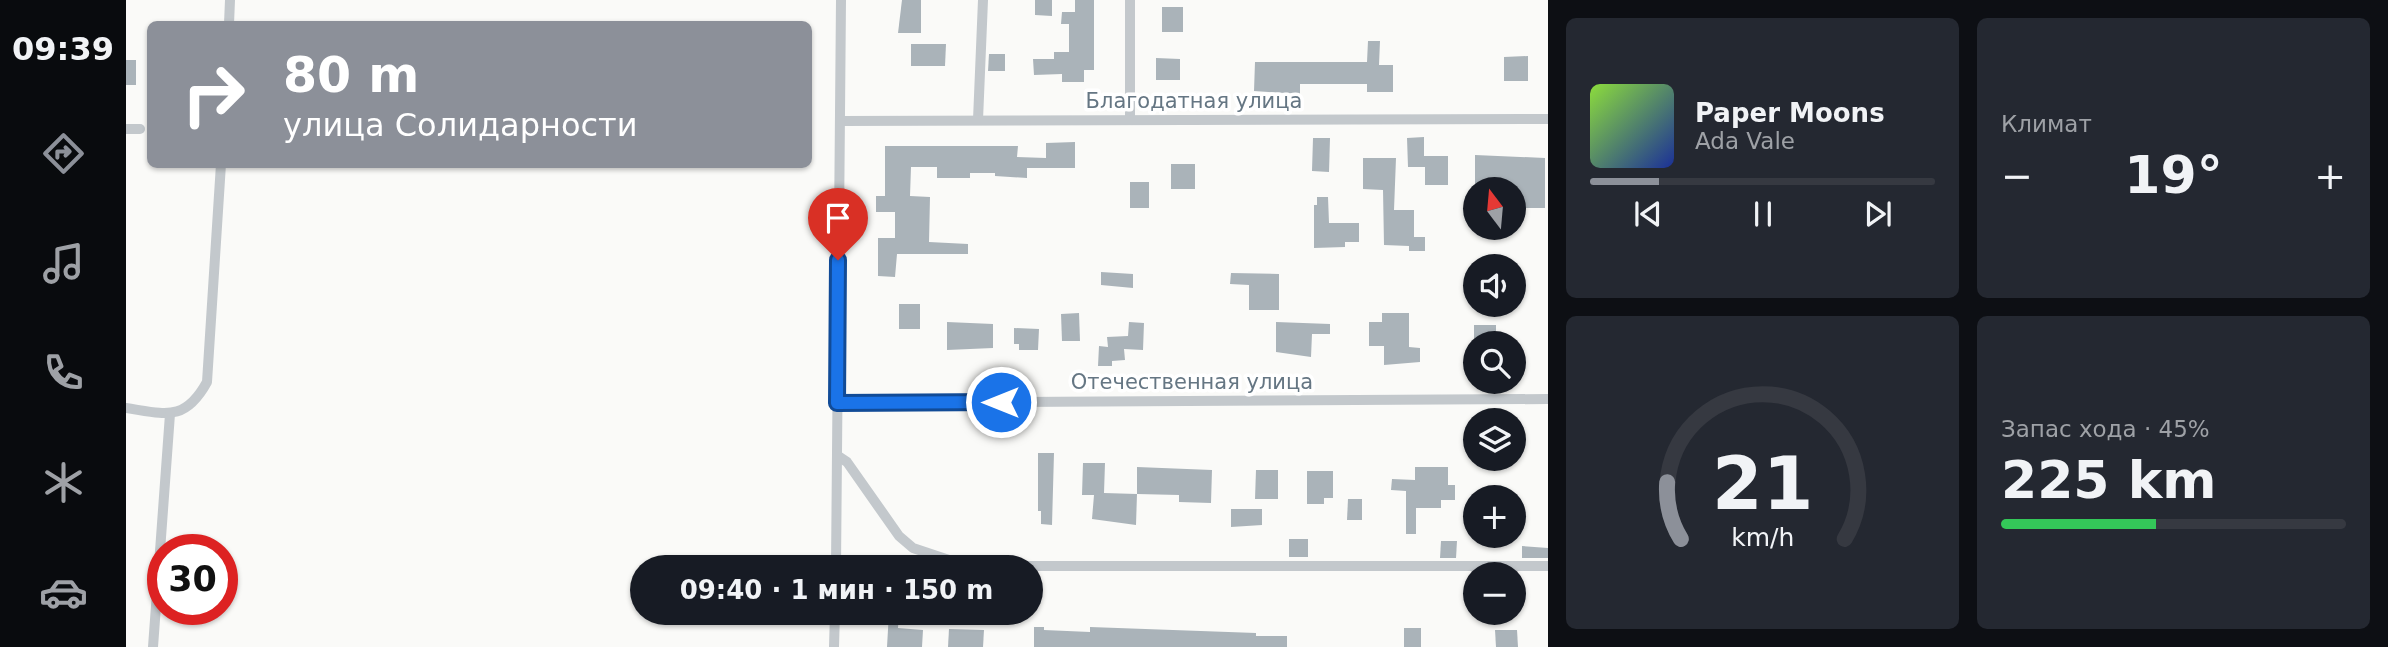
<!DOCTYPE html>
<html lang="ru">
<head>
<meta charset="utf-8">
<style>
	body { margin:0; font-family:"DejaVu Sans",sans-serif; background:#242831; color:#f1f3f6; height:100vh; display:flex; flex-direction:column; font-size:26px; white-space:nowrap }
	* { box-sizing:border-box; margin:0 }
	p { font-size:23px; color:#9ea1a6 }
	.icon { flex:none; width:38px; height:38px; fill:none; stroke:currentColor; stroke-width:2; stroke-linecap:round; stroke-linejoin:round }
	.map { position:relative; flex:1; overflow:hidden }
	.panel { display:flex; flex-direction:column; gap:18px; padding:18px; background:#0d0f14; width:840px }
	.panel>* { flex:none }
	.hud { position:absolute; left:21px; top:21px; width:665px; height:147px; border-radius:10px; box-shadow:0 2px 5px #0004; background:#8c9099; color:#fff; overflow:hidden }
	.needle { width:46px; rotate:344deg }
	.controls { position:absolute; left:1337px; top:177px; display:grid; gap:14px }
	.controls a { display:grid; place-items:center; width:63px; height:63px; border-radius:50%; background:#171b24; box-shadow:0 2px 5px #0004; font-size:35px }
	.speed { position:absolute; left:21px; top:534px; display:flex; gap:14px; font-size:35px; font-weight:700; text-align:center }
	.speed>* { display:grid; place-content:center; width:91px; height:91px; border-radius:50%; background:#171b24; box-shadow:0 2px 5px #0004; line-height:1 }
	.speed .limit { border:10px solid #d22; background:#fff; color:#111 }
	.pin { position:absolute; display:grid; place-items:center; width:60px; height:60px; color:#fff; margin:-72px -30px; border-radius:50% 50% 50% 0; rotate:-45deg; box-shadow:0 0 7px #0007 }
	.pin .icon { rotate:45deg }
	.me { position:absolute; width:77px; margin:-38px; rotate:270deg; stroke-linejoin:round; filter:drop-shadow(0 0 5px #0008) }
	.turn { display:flex; align-items:center; gap:24px; height:147px; padding:0 21px; font-size:32px }
	.turn .icon { width:91px; height:91px; stroke-width:2.5 }
	.turn b { display:block; font-size:49px; line-height:60px }
	.big { font-size:52px; font-weight:700; line-height:1.1 }
	.panel .card { flex:1; display:flex; flex-direction:column; justify-content:center; gap:10px; min-width:0; padding:0 24px; border-radius:10px; background:#242831 }
	.panel .dial { align-items:center; gap:0 }
	.dial svg { height:182px; overflow:visible; fill:none; stroke:#363941; stroke-width:7; stroke-linecap:round; text-anchor:middle }
	.dial text { fill:#f1f3f6; stroke:none }
	.song { display:flex; align-items:center; gap:21px }
	.cover { width:84px; height:84px; border-radius:10px; background:linear-gradient(135deg,hsl(90 70% 55%),hsl(230 70% 35%)) }
	.played { height:7px; border-radius:4px; background:linear-gradient(90deg,#8c9099 20%,#363941 20%) }
	.keys { display:flex; justify-content:space-around; direction:ltr }
	.heat { display:flex; justify-content:space-between; align-items:center; font-size:38px; direction:ltr }
	.charge { height:10px; border-radius:5px; background:linear-gradient(90deg,#34c759 45%,#363941 0) }
	.panel .tiles { flex:1; display:grid; gap:18px; grid-template-columns:repeat(2,1fr) }
	.trip { position:absolute; left:504px; top:555px; width:413px; height:70px; border-radius:35px; background:#171b24; box-shadow:0 2px 5px #0004; font-weight:700; line-height:70px; text-align:center }
	main { display:flex; flex:1; min-height:0 }
	.tab-bar { display:flex; flex-direction:column; width:126px; justify-content:space-around; align-items:center; background:#090b0e; color:#9ea1a6 }
	.tab-bar .icon { width:49px; height:49px }
	.tab-bar .active { color:#8c9099 }
	.tab-bar b { font-size:32px; color:#f1f3f6 }
	.map>svg:first-child { display:block }
	.building { fill:#aab3b9 }
	.lines { fill:none; stroke-linecap:round; stroke-linejoin:round }
	.street { stroke:#c3c8cc; stroke-width:10 }
	.route-casing { stroke:#114b97; stroke-width:18 }
	.route { stroke:#1a73e8; stroke-width:12 }
	.labels { text-anchor:middle; stroke-width:7; stroke-linejoin:round; paint-order:stroke }
	.street-label { font-size:21px; fill:#657683; stroke:#fff }
</style>
</head>
<body>
<main>
<nav class="tab-bar">
<b>09:39</b>
<svg class="icon active" aria-label="directions" viewBox="0 0 24 24"><path d="M12 3l9 9-9 9-9-9zM9 14v-3h6M13 9l2 2-2 2"/></svg>
<svg class="icon" aria-label="music" viewBox="0 0 24 24"><path d="M9 18V5l10-2v13"/><circle cx="6" cy="18" r="3"/><circle cx="16" cy="16" r="3"/></svg>
<svg class="icon" aria-label="phone" viewBox="0 0 24 24"><path d="M5 4h4l2 5-3 2q2 4 5 5l2-3 5 2v4C11 20 4 13 5 4z"/></svg>
<svg class="icon" aria-label="climate" viewBox="0 0 24 24"><path d="M12 3v18M4 7l16 10M4 17L20 7"/></svg>
<svg class="icon" aria-label="car" viewBox="0 0 24 24"><path d="M5 17H2v-5l4-1 3-4h7l3 4 3 1v5h-3M9 17h6M6 11h13"/><circle cx="7" cy="17" r="2"/><circle cx="17" cy="17" r="2"/></svg>
</nav>
<div class="map">
<svg width="1422" height="647" viewBox="0 0 1422 647">
	<rect width="100%" height="100%" fill="#fafaf8"/>
	<g class="building">
		<path d="M 776,0 L 795,0 L 795,33 L 772,33 Z"/>
		<path d="M 909,0 L 926,0 L 926,16 L 909,15 Z"/>
		<path d="M 949,0 L 968,0 L 968,70 L 958,70 L 958,82 L 936,82 L 936,74 L 908,75 L 907,59 L 928,59 L 928,52 L 943,52 L 943,24 L 935,24 L 936,12 L 949,12 Z"/>
		<rect x="1036" y="7" width="21" height="25"/>
		<path d="M 1242,41 L 1254,41 L 1253,65 L 1267,65 L 1267,92 L 1241,92 L 1241,84 L 1174,84 L 1174,94 L 1128,91 L 1129,62 L 1241,62 Z"/>
		<path d="M 785,44 L 820,44 L 819,66 L 785,66 Z"/>
		<path d="M 863,54 L 879,54 L 879,71 L 862,71 Z"/>
		<path d="M 1402,56 L 1402,81 L 1378,81 L 1378,57 Z"/>
		<path d="M 1030,58 L 1054,59 L 1054,80 L 1030,80 Z"/>
		<rect x="0" y="60" width="10" height="25"/>
		<path d="M 1298,137 L 1298,156 L 1322,156 L 1322,185 L 1299,185 L 1299,167 L 1282,167 L 1281,138 Z"/>
		<path d="M 1187,138 L 1204,138 L 1203,172 L 1186,171 Z"/>
		<path d="M 949,142 L 949,168 L 901,168 L 901,178 L 869,176 L 869,173 L 844,173 L 844,178 L 811,178 L 811,167 L 785,167 L 784,196 L 804,197 L 803,242 L 842,244 L 842,254 L 771,254 L 769,277 L 752,276 L 752,238 L 769,238 L 769,212 L 750,212 L 750,196 L 759,196 L 759,146 L 892,146 L 891,157 L 920,158 L 920,143 Z"/>
		<path d="M 1349,155 L 1419,158 L 1419,208 L 1388,208 L 1386,187 L 1349,188 Z"/>
		<path d="M 1237,158 L 1270,158 L 1268,210 L 1288,210 L 1288,237 L 1299,237 L 1299,251 L 1283,251 L 1283,246 L 1258,245 L 1257,190 L 1237,189 Z"/>
		<rect x="1045" y="164" width="24" height="25"/>
		<rect x="1004" y="182" width="19" height="26"/>
		<path d="M 1191,197 L 1202,197 L 1203,223 L 1233,223 L 1233,242 L 1219,242 L 1219,247 L 1188,248 L 1188,205 L 1191,205 Z"/>
		<path d="M 975,272 L 1007,274 L 1007,288 L 975,285 Z"/>
		<path d="M 1105,273 L 1153,274 L 1153,310 L 1123,310 L 1123,285 L 1104,284 Z"/>
		<rect x="773" y="304" width="21" height="25"/>
		<path d="M 953,313 L 954,341 L 936,341 L 935,314 Z"/>
		<path d="M 1256,313 L 1283,313 L 1283,347 L 1294,348 L 1294,362 L 1258,365 L 1258,346 L 1243,346 L 1243,322 L 1256,322 Z"/>
		<path d="M 821,322 L 867,324 L 867,348 L 821,350 Z"/>
		<path d="M 1003,322 L 1018,323 L 1017,350 L 998,349 L 999,360 L 986,361 L 986,366 L 972,366 L 973,346 L 982,347 L 981,337 L 1002,336 Z"/>
		<path d="M 1150,322 L 1204,324 L 1204,334 L 1186,334 L 1185,357 L 1150,352 Z"/>
		<rect x="1348" y="325" width="22" height="18"/>
		<path d="M 888,328 L 913,329 L 912,350 L 893,350 L 893,344 L 888,344 Z"/>
		<path d="M 912,453 L 928,453 L 926,525 L 915,524 L 915,511 L 912,511 Z"/>
		<path d="M 957,463 L 979,463 L 978,493 L 1011,494 L 1011,467 L 1086,470 L 1085,503 L 1053,502 L 1053,495 L 1011,494 L 1010,525 L 966,519 L 968,495 L 956,495 Z"/>
		<path d="M 1289,467 L 1322,467 L 1322,485 L 1329,485 L 1329,500 L 1315,500 L 1315,508 L 1290,508 L 1290,534 L 1280,534 L 1280,491 L 1265,490 L 1266,479 L 1289,480 Z"/>
		<path d="M 1130,470 L 1152,470 L 1152,499 L 1129,499 Z"/>
		<path d="M 1181,471 L 1207,471 L 1207,498 L 1198,498 L 1198,504 L 1181,504 Z"/>
		<path d="M 1222,499 L 1236,499 L 1236,520 L 1221,520 Z"/>
		<path d="M 1105,509 L 1136,509 L 1136,525 L 1105,527 Z"/>
		<rect x="1163" y="539" width="19" height="18"/>
		<path d="M 1315,541 L 1331,541 L 1330,558 L 1314,558 Z"/>
		<path d="M 1396,546 L 1422,548 L 1422,558 L 1396,558 Z"/>
		<path d="M 763,612 L 773,612 L 772,628 L 797,630 L 796,647 L 761,647 Z"/>
		<path d="M 908,627 L 918,627 L 918,630 L 964,632 L 964,627 L 1130,633 L 1130,636 L 1161,636 L 1161,647 L 908,647 Z"/>
		<rect x="1278" y="628" width="17" height="19"/>
		<path d="M 823,629 L 858,630 L 857,647 L 822,647 Z"/>
		<path d="M 1369,630 L 1391,630 L 1392,647 L 1370,647 Z"/>
	</g>
	<g class="lines">
		<g class="street">
			<path d="M 103,24 L 104,0"/>
			<path d="M 852,120 L 857,0"/>
			<path d="M 1004,120 L 1004,0"/>
			<path d="M 714,121 L 1422,119"/>
			<path d="M 0,129 L 14,129"/>
			<path d="M 711,403 L 1422,399"/>
			<path d="M 0,408 C 40,414 59,422 81,382 L 95,164"/>
			<path d="M 712,456 L 721,462 L 773,536 L 787,548 L 841,566 L 1422,566"/>
			<path d="M 710,567 L 715,0"/>
			<path d="M 27,647 L 44,414"/>
			<path d="M 708,647 L 709,612"/>
		</g>
	</g>
	<g class="lines">
		<g class="route-casing">
			<path id="route" d="M 712,260 L 711,403 L 875,402"/>
		</g>
		<use href="#route" class="route"/>
	</g>
	<g class="labels">
		<g class="street-label">
			<text x="1068" y="108">Благодатная улица</text>
			<text x="1066" y="389">Отечественная улица</text>
		</g>
	</g>
</svg>
<div class="controls">
<a><svg class="needle" viewBox="-14 -14 28 28"><path d="M0-13l5 13h-10z" fill="#e53935"/><path d="M0 13l5-13h-10z" fill="#9ea1a6"/></svg></a>
<a><svg class="icon" aria-label="sound" viewBox="0 0 24 24"><path d="M4 9h4l5-4v14l-5-4H4zM17 9q2 3 0 6"/></svg></a>
<a><svg class="icon" aria-label="search" viewBox="0 0 24 24"><circle cx="10" cy="10" r="6"/><path d="M15 15l6 6"/></svg></a>
<a><svg class="icon" aria-label="layers" viewBox="0 0 24 24"><path d="M12 4l9 5-9 5-9-5zM3 14l9 5 9-5"/></svg></a>
<a>+</a>
<a>−</a>
</div>
<div class="speed"><div class="limit">30</div></div>
<div class="pin" style="left:712px;top:260px;background:#d93025"><svg class="icon" aria-label="arrive" viewBox="0 0 24 24"><path d="M6 21V4h12l-3 4 3 4H6"/></svg></div>
<svg class="me" style="left:875px;top:402px" viewBox="-20 -20 40 40"><circle r="17" fill="#1a73e8" stroke="#fff" stroke-width="3"/><path d="M0-11L8 9 0 5-8 9z" fill="#fff"/></svg>
<div class="trip">09:40 · 1 мин · 150 m</div>
<div class="hud">
<div class="turn"><svg class="icon" aria-label="right" viewBox="0 0 24 24"><path d="M7 20v-9h11M14 6l5 5-5 5"/></svg><div><b>80 m</b>улица Солидарности</div></div>
</div>
</div>
<section class="panel">
<div class="tiles">
<div class="card">
<div class="song"><i class="cover"></i><div><b>Paper Moons</b><p>Ada Vale</p></div></div>
<div class="played"></div>
<div class="keys"><svg class="icon" aria-label="previous" viewBox="0 0 24 24"><path d="M18 5L8 12l10 7zM5 5v14"/></svg><svg class="icon" aria-label="pause" viewBox="0 0 24 24"><path d="M8 5v14M16 5v14"/></svg><svg class="icon" aria-label="next" viewBox="0 0 24 24"><path d="M6 5l10 7-10 7zM19 5v14"/></svg></div>
</div>
<div class="card"><p>Климат</p>
<div class="heat"><a>−</a><b class="big">19°</b><a>+</a></div>
</div>
<div class="card dial"><svg viewBox="0 0 100 80">
<path d="M14 69A42 42 0 1 1 86 69"/>
<path d="M14 69A42 42 0 0 1 8 44" stroke="#8c9099"/>
<text x="50" y="56" font-size="32" font-weight="700">21</text>
<text x="50" y="72" font-size="11">km/h</text>
</svg></div>
<div class="card"><p>Запас хода · 45%</p><b class="big">225 km</b><div class="charge"></div></div>
</div>
</section>
</main>
</body>
</html>
